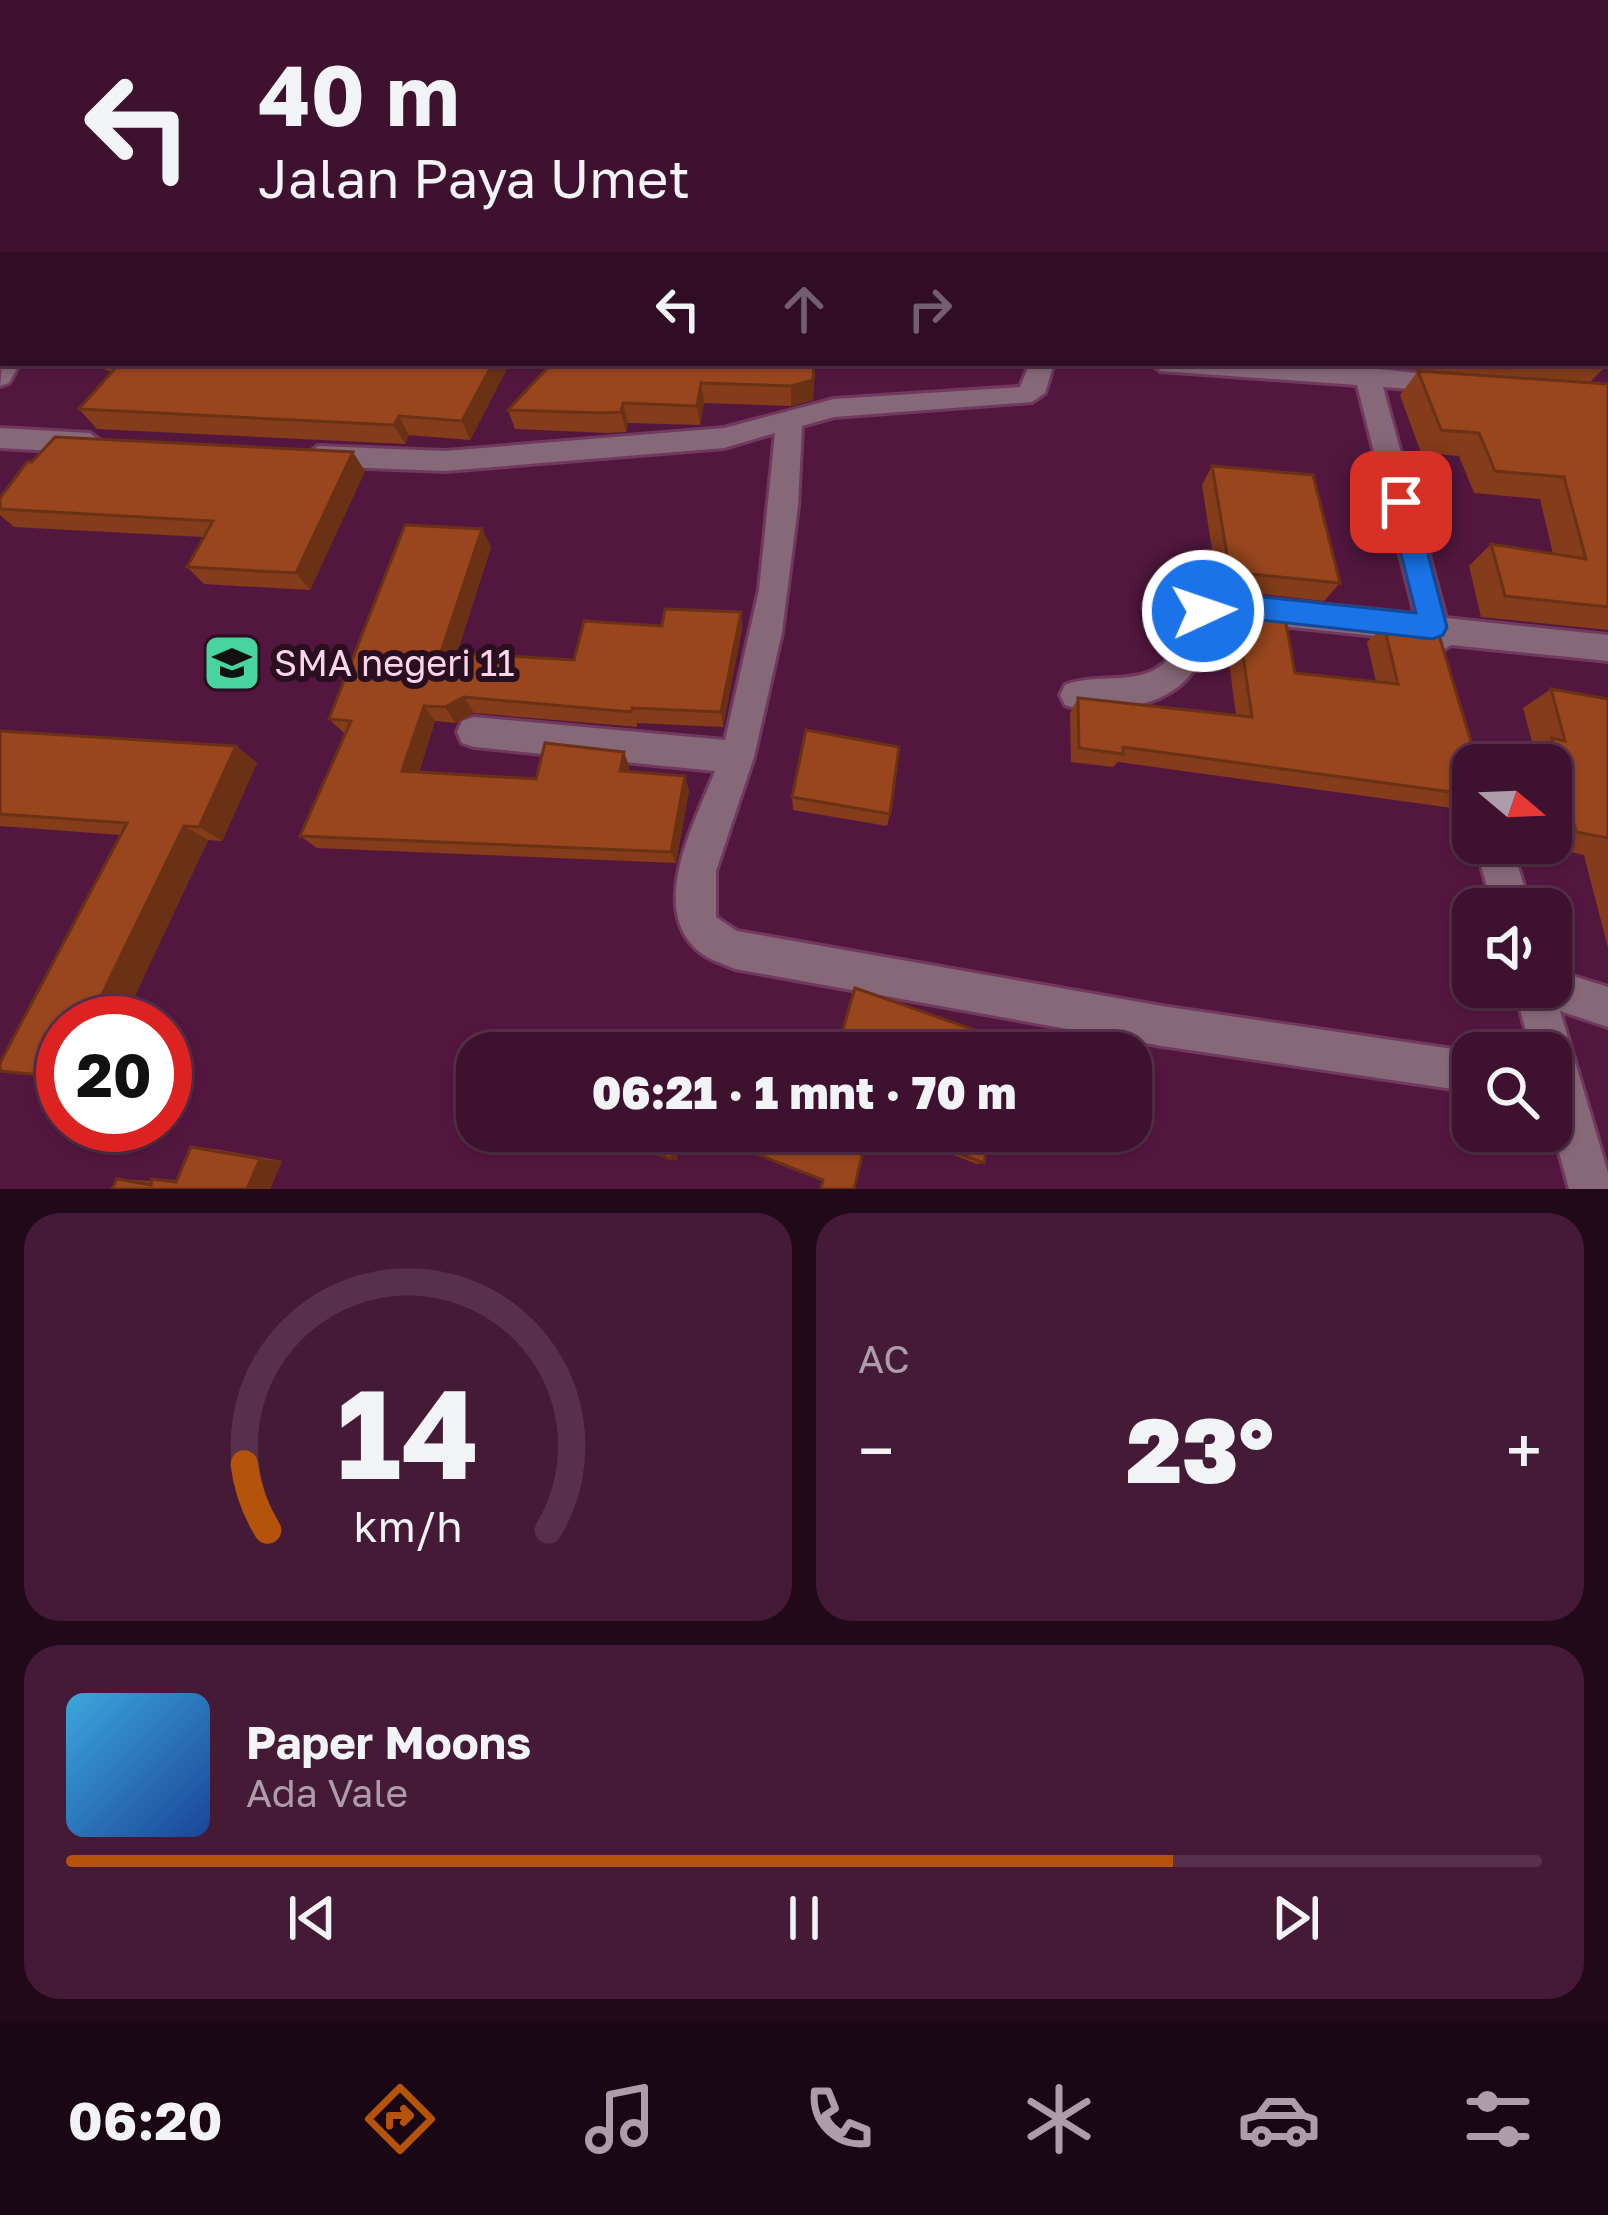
<!DOCTYPE html>
<html lang="id">
<head>
<meta charset="utf-8">
<style>
	body { margin:0; font-family:"Golos Text",sans-serif; background:#451a37; color:#f1f3f6; height:100vh; display:flex; flex-direction:column; font-size:45px; white-space:nowrap }
	* { box-sizing:border-box; margin:0 }
	p { font-size:39px; color:#ad9daa }
	.icon { flex:none; width:66px; height:66px; fill:none; stroke:currentColor; stroke-width:2; stroke-linecap:round; stroke-linejoin:round }
	.map { position:relative; height:1189px; overflow:hidden }
	.details { display:flex; flex-direction:column; gap:24px; padding:24px; background:#22091a; flex:1 }
	.details>* { flex:none }
	.guide { position:absolute; left:0px; top:0px; width:1608px; height:366px; box-shadow:0 3px 9px #0004,0 0 0 3px #57314b; background:#3e112f; color:#f1f3f6; overflow:hidden }
	.needle { width:78px; rotate:109deg }
	.fabs { position:absolute; left:1452px; top:744px; display:grid; gap:24px }
	.fabs a { display:grid; place-items:center; width:120px; height:120px; border-radius:24px; background:#3e112f; box-shadow:0 3px 9px #0004,0 0 0 3px #57314b; font-size:60px }
	.speed { position:absolute; left:36px; top:996px; display:flex; gap:24px; font-size:60px; font-weight:700; text-align:center }
	.speed>* { display:grid; place-content:center; width:156px; height:156px; border-radius:50%; background:#3e112f; box-shadow:0 3px 9px #0004,0 0 0 3px #57314b; line-height:1 }
	.speed .limit { border:18px solid #d22; background:#fff; color:#111 }
	.pin { position:absolute; display:grid; place-items:center; width:102px; height:102px; color:#fff; margin:-51px; border-radius:24px; box-shadow:0 6px 18px #0006 }
	.me { position:absolute; width:132px; margin:-66px; rotate:87deg; stroke-linejoin:round; filter:drop-shadow(0 0 9px #0008) }
	.turn { display:flex; align-items:center; gap:42px; height:252px; padding:0 60px; font-size:54px }
	.turn .icon { width:156px; height:156px; stroke-width:2.5 }
	.turn b { display:block; font-size:84px; line-height:102px }
	.lanes { display:flex; align-items:center; height:114px; padding:0 60px; background:#0003; justify-content:center; gap:60px; direction:ltr }
	.lanes .off { opacity:.35 }
	.big { font-size:90px; font-weight:800; line-height:1.1 }
	.details .tile { flex:1; display:flex; flex-direction:column; justify-content:center; gap:18px; min-width:0; padding:0 42px; border-radius:36px; background:#451a37 }
	.details .dial { align-items:center; gap:0 }
	.dial svg { height:312px; overflow:visible; fill:none; stroke:#57314b; stroke-width:7; stroke-linecap:round; text-anchor:middle }
	.dial text { fill:#f1f3f6; stroke:none }
	.song { display:flex; align-items:center; gap:36px }
	.cover { width:144px; height:144px; border-radius:18px; background:linear-gradient(135deg,hsl(200 70% 55%),hsl(220 70% 35%)) }
	.played { height:12px; border-radius:6px; background:linear-gradient(90deg,#b45309 75%,#57314b 75%) }
	.keys { display:flex; justify-content:space-around; direction:ltr }
	.heat { display:flex; justify-content:space-between; align-items:center; font-size:66px; direction:ltr }
	.details .tiles { flex:1; display:grid; gap:24px; grid-template-columns:1fr 1fr }
	.tile:last-child { grid-column:span 2 }
	.trip { position:absolute; left:456px; top:1032px; width:696px; height:120px; border-radius:36px; background:#3e112f; box-shadow:0 3px 9px #0004,0 0 0 3px #57314b; font-weight:800; line-height:120px; text-align:center }
	.dock { display:flex; height:192px; justify-content:space-around; align-items:center; background:#190713; color:#ad9daa }
	.dock .icon { width:84px; height:84px }
	.dock .on { color:#b45309 }
	.dock b { font-size:54px; color:#f1f3f6 }
	.map>svg:first-child { display:block }
	.lines { fill:none; stroke-linecap:round; stroke-linejoin:round }
	.minor-casing { stroke:#71395e; stroke-width:6 }
	.minor { fill:#866879; fill-rule:evenodd }
	.wall { fill:#843c1a }
	.shaded-wall { fill:#6b3115 }
	.building { fill:#99461e; stroke:#6b3115; stroke-width:3 }
	.route { fill:#1a73e8; stroke:#114b97; stroke-width:3 }
	.labels { text-anchor:middle; stroke-width:12; stroke-linejoin:round; paint-order:stroke }
	.poi-label { font-size:36px; fill:#fcd5eb; stroke:#2a0f20; text-anchor:start }
</style>
</head>
<body>
<div class="map">
<svg width="1608" height="1189" viewBox="0 0 1608 1189">
	<rect width="100%" height="100%" fill="#53173f"/>
	<g class="lines">
		<g class="minor-casing">
			<g id="minor">
				<path d="M 493,0 L 518,0 L 520,3 L 495,3 Z"/>
				<rect x="1318" y="0" width="16" height="3"/>
				<path d="M 3,356 L 3,363 L 20,363 L 9,383 L 0,386 Z"/>
				<path d="M 1030,363 L 1054,363 L 1045,393 L 1032,402 L 834,417 L 802,426 L 798,506 L 782,632 L 754,757 L 716,871 L 716,917 L 737,931 L 1162,1006 L 1473,1052 L 1473,1092 L 1162,1046 L 735,969 C 721,963 704,958 694,947 C 650,902 697,818 715,771 L 474,747 L 462,743 L 457,732 L 462,721 L 474,717 L 725,740 L 759,590 L 775,433 L 724,448 L 445,471 L 318,466 L 305,456 L 318,446 L 445,451 L 724,428 L 834,399 L 1020,387 Z"/>
				<path d="M 1149,363 L 1353,368 L 1352,363 L 1376,363 L 1378,369 L 1457,377 L 1461,383 L 1448,392 L 1383,387 L 1446,618 L 1608,635 L 1608,661 L 1451,645 L 1437,654 L 1426,650 L 1422,641 L 1216,619 C 1202,677 1172,705 1112,708 C 1095,709 1080,711 1065,705 L 1060,695 L 1065,685 C 1104,670 1151,692 1176,648 C 1184,634 1185,617 1192,603 L 1211,593 L 1415,614 L 1357,385 L 1161,371 Z"/>
				<path d="M 0,428 L 90,433 L 103,443 L 90,453 L 0,448 Z"/>
				<path d="M 1475,843 L 1511,843 L 1531,909 L 1493,909 Z"/>
				<path d="M 1551,969 L 1608,987 L 1608,1027 L 1560,1011 L 1608,1173 L 1608,1189 L 1569,1189 L 1551,1123 L 1551,1053 L 1532,1053 L 1514,987 L 1551,987 Z"/>
			</g>
		</g>
		<use href="#minor" class="minor"/>
	</g>
	<g class="wall">
		<path d="M 102,0 L 321,0 L 316,3 L 104,3 Z"/>
		<path d="M 417,0 L 460,0 L 455,3 L 427,3 Z"/>
		<path d="M 1471,0 L 1608,0 L 1608,167 L 1605,167 L 1605,3 L 1490,3 Z"/>
		<path d="M 1605,347 L 1608,364 L 1590,382 L 1394,368 L 1393,363 L 1605,363 Z"/>
		<path d="M 84,363 L 510,363 L 470,440 L 409,435 L 405,444 L 97,429 L 79,409 L 112,372 Z"/>
		<path d="M 815,363 L 813,400 L 791,406 L 704,403 L 700,425 L 628,423 L 626,432 L 608,433 L 515,429 L 508,410 Z"/>
		<path d="M 1418,371 L 1608,384 L 1608,630 L 1481,617 L 1469,566 L 1491,544 L 1553,554 L 1540,499 L 1474,493 L 1459,456 L 1421,453 L 1400,395 Z"/>
		<path d="M 1212,466 L 1340,583 L 1324,601 L 1218,589 L 1202,485 Z"/>
		<path d="M 365,471 L 310,590 L 204,584 L 187,567 L 203,537 L 14,527 L 0,515 L 0,498 Z"/>
		<path d="M 482,529 L 491,547 L 457,653 L 574,660 L 662,626 L 741,612 L 742,629 L 723,727 L 637,723 L 637,727 L 474,713 L 456,723 L 435,721 L 419,772 L 536,779 L 624,752 L 629,766 L 628,772 L 689,790 L 676,863 L 317,848 L 300,836 L 345,734 L 329,719 Z"/>
		<path d="M 1236,608 L 1295,673 L 1376,682 L 1367,642 L 1384,626 L 1473,765 L 1473,806 L 1467,810 L 1118,762 L 1113,767 L 1071,762 L 1070,713 L 1078,698 L 1236,715 L 1224,624 Z"/>
		<path d="M 1551,689 L 1608,699 L 1608,948 L 1584,855 L 1545,847 L 1544,843 L 1551,843 L 1551,765 L 1525,765 L 1523,756 L 1534,749 L 1523,708 Z"/>
		<path d="M 0,731 L 236,746 L 257,763 L 222,841 L 208,840 L 122,1023 L 63,1023 L 63,1079 L 0,1071 L 121,835 L 0,826 Z"/>
		<path d="M 792,797 L 890,814 L 887,826 L 793,810 Z"/>
		<path d="M 890,1131 L 990,1131 L 984,1163 L 977,1164 Z"/>
		<path d="M 191,1147 L 215,1149 L 282,1161 L 270,1189 L 112,1189 L 117,1179 L 152,1181 L 152,1179 L 177,1180 Z"/>
	</g>
	<g class="shaded-wall">
		<path d="M 290,0 L 321,0 L 316,3 L 286,3 Z"/>
		<path d="M 3,200 L 3,228 L 0,231 L 0,202 Z"/>
		<path d="M 3,290 L 3,313 L 0,310 L 0,293 Z"/>
		<path d="M 493,363 L 510,363 L 470,440 L 462,421 Z"/>
		<path d="M 815,363 L 813,400 L 791,406 L 791,386 Z"/>
		<path d="M 701,383 L 704,403 L 700,425 L 697,406 Z"/>
		<path d="M 623,403 L 628,423 L 626,432 L 621,412 Z"/>
		<path d="M 399,416 L 409,435 L 405,444 L 394,425 Z"/>
		<path d="M 353,452 L 365,471 L 310,590 L 296,573 Z"/>
		<path d="M 482,529 L 491,547 L 452,668 L 441,652 Z"/>
		<path d="M 741,612 L 742,629 L 723,727 L 721,712 Z"/>
		<path d="M 464,697 L 474,713 L 456,723 L 445,707 Z"/>
		<path d="M 424,706 L 435,721 L 415,785 L 402,771 Z"/>
		<path d="M 236,746 L 257,763 L 222,841 L 199,827 Z"/>
		<path d="M 624,752 L 629,766 L 626,785 L 620,771 Z"/>
		<path d="M 685,776 L 689,790 L 676,863 L 671,852 Z"/>
		<path d="M 184,826 L 208,840 L 122,1023 L 88,1023 Z"/>
		<path d="M 680,1131 L 686,1131 L 676,1161 L 671,1159 Z"/>
		<path d="M 260,1159 L 282,1161 L 270,1189 L 247,1189 Z"/>
	</g>
	<g class="building">
		<path d="M 122,0 L 290,0 L 286,3 L 126,3 L 129,1 Z"/>
		<path d="M 535,0 L 1307,0 L 1307,3 L 531,3 Z"/>
		<rect x="1361" y="0" width="78" height="3"/>
		<path d="M 1514,0 L 1608,0 L 1608,144 L 1605,144 L 1605,3 L 1514,3 Z"/>
		<path d="M 0,52 L 3,52 L 3,200 L 0,202 Z"/>
		<path d="M 0,269 L 3,269 L 3,290 L 0,293 Z"/>
		<path d="M 120,363 L 493,363 L 462,421 L 399,416 L 394,425 L 79,409 Z"/>
		<path d="M 552,363 L 814,363 L 813,380 L 791,386 L 701,383 L 697,406 L 623,403 L 621,412 L 603,413 L 508,410 Z"/>
		<path d="M 1418,371 L 1608,384 L 1608,607 L 1505,596 L 1491,544 L 1586,559 L 1564,477 L 1495,471 L 1479,433 L 1441,430 Z"/>
		<path d="M 55,437 L 353,452 L 296,573 L 187,567 L 213,521 L 0,509 L 0,498 L 27,462 L 32,462 Z"/>
		<path d="M 1212,466 L 1313,475 L 1340,583 L 1230,572 Z"/>
		<path d="M 405,525 L 482,529 L 441,652 L 574,660 L 584,621 L 662,626 L 665,609 L 741,612 L 721,712 L 632,708 L 631,712 L 464,697 L 445,707 L 424,706 L 402,771 L 536,779 L 545,743 L 624,752 L 620,771 L 685,776 L 671,852 L 300,836 L 351,721 L 329,719 Z"/>
		<path d="M 1236,608 L 1284,613 L 1295,673 L 1398,684 L 1384,626 L 1438,632 L 1478,765 L 1473,765 L 1473,795 L 1123,747 L 1123,754 L 1079,748 L 1078,698 L 1252,717 Z"/>
		<path d="M 1551,689 L 1608,699 L 1608,838 L 1576,832 L 1552,738 L 1565,741 Z"/>
		<path d="M 806,730 L 899,747 L 890,814 L 792,797 Z"/>
		<path d="M 0,731 L 236,746 L 199,827 L 184,826 L 88,1023 L 63,1023 L 63,1074 L 61,1077 L 0,1071 L 0,1063 L 127,823 L 0,814 Z"/>
		<path d="M 855,988 L 1006,1041 L 1004,1053 L 836,1053 Z"/>
		<path d="M 603,1131 L 680,1131 L 671,1159 L 602,1134 Z"/>
		<path d="M 698,1131 L 868,1131 L 854,1189 L 821,1189 L 823,1180 Z"/>
		<path d="M 900,1131 L 990,1131 L 984,1163 Z"/>
		<path d="M 191,1147 L 260,1159 L 247,1189 L 112,1189 L 117,1179 L 151,1185 L 152,1179 L 176,1182 Z"/>
	</g>
	<path class="route" d="M 1401,493 L 1414,502 L 1447,627 L 1443,635 L 1433,639 L 1225,616 L 1203,623 L 1193,620 L 1189,611 L 1193,603 L 1225,593 L 1416,613 L 1388,502 Z"/>
	<defs>
		<g id="school-square" transform="scale(3)"><rect x="-9" y="-9" width="18" height="18" rx="4" fill="#47d49e" stroke="#2a0f20"/><path d="M0-5L7-2L0 1L-7-2ZM-4 1L0 2.5L4 1V4Q0 6-4 4Z" fill="#111"/></g>
	</defs>
	<g fill-rule="evenodd">
		<use href="#school-square" x="232" y="663"/>
	</g>
	<g class="labels">
		<g class="poi-label">
			<text x="274" y="676">SMA negeri 11</text>
		</g>
	</g>
</svg>
<div class="fabs">
<a><svg class="needle" viewBox="-14 -14 28 28"><path d="M0-13l5 13h-10z" fill="#e53935"/><path d="M0 13l5-13h-10z" fill="#ad9daa"/></svg></a>
<a><svg class="icon" aria-label="sound" viewBox="0 0 24 24"><path d="M4 9h4l5-4v14l-5-4H4zM17 9q2 3 0 6"/></svg></a>
<a><svg class="icon" aria-label="search" viewBox="0 0 24 24"><circle cx="10" cy="10" r="6"/><path d="M15 15l6 6"/></svg></a>
</div>
<div class="speed"><div class="limit">20</div></div>
<div class="pin" style="left:1401px;top:502px;background:#d93025"><svg class="icon" aria-label="arrive" viewBox="0 0 24 24"><path d="M6 21V4h12l-3 4 3 4H6"/></svg></div>
<svg class="me" style="left:1203px;top:611px" viewBox="-20 -20 40 40"><circle r="17" fill="#1a73e8" stroke="#fff" stroke-width="3"/><path d="M0-11L8 9 0 5-8 9z" fill="#fff"/></svg>
<div class="trip">06:21 · 1 mnt · 70 m</div>
<div class="guide">
<div class="turn"><svg class="icon" aria-label="left" viewBox="0 0 24 24"><path d="M17 20v-9H6M10 6l-5 5 5 5"/></svg><div><b>40 m</b>Jalan Paya Umet</div></div>
<div class="lanes"><svg class="icon" aria-label="left" viewBox="0 0 24 24"><path d="M17 20v-9H6M10 6l-5 5 5 5"/></svg><svg class="icon off" aria-label="ahead" viewBox="0 0 24 24"><path d="M12 20V5M6 11l6-6 6 6"/></svg><svg class="icon off" aria-label="right" viewBox="0 0 24 24"><path d="M7 20v-9h11M14 6l5 5-5 5"/></svg></div>
</div>
</div>
<section class="details">
<div class="tiles">
<div class="tile dial"><svg viewBox="0 0 100 80">
<path d="M14 69A42 42 0 1 1 86 69"/>
<path d="M14 69A42 42 0 0 1 8 52" stroke="#b45309"/>
<text x="50" y="56" font-size="32" font-weight="700">14</text>
<text x="50" y="72" font-size="11">km/h</text>
</svg></div>
<div class="tile"><p>AC</p>
<div class="heat"><a>−</a><b class="big">23°</b><a>+</a></div>
</div>
<div class="tile">
<div class="song"><i class="cover"></i><div><b>Paper Moons</b><p>Ada Vale</p></div></div>
<div class="played"></div>
<div class="keys"><svg class="icon" aria-label="previous" viewBox="0 0 24 24"><path d="M18 5L8 12l10 7zM5 5v14"/></svg><svg class="icon" aria-label="pause" viewBox="0 0 24 24"><path d="M8 5v14M16 5v14"/></svg><svg class="icon" aria-label="next" viewBox="0 0 24 24"><path d="M6 5l10 7-10 7zM19 5v14"/></svg></div>
</div>
</div>
</section>
<nav class="dock">
<b>06:20</b>
<svg class="icon on" aria-label="directions" viewBox="0 0 24 24"><path d="M12 3l9 9-9 9-9-9zM9 14v-3h6M13 9l2 2-2 2"/></svg>
<svg class="icon" aria-label="music" viewBox="0 0 24 24"><path d="M9 18V5l10-2v13"/><circle cx="6" cy="18" r="3"/><circle cx="16" cy="16" r="3"/></svg>
<svg class="icon" aria-label="phone" viewBox="0 0 24 24"><path d="M5 4h4l2 5-3 2q2 4 5 5l2-3 5 2v4C11 20 4 13 5 4z"/></svg>
<svg class="icon" aria-label="climate" viewBox="0 0 24 24"><path d="M12 3v18M4 7l16 10M4 17L20 7"/></svg>
<svg class="icon" aria-label="car" viewBox="0 0 24 24"><path d="M5 17H2v-5l4-1 3-4h7l3 4 3 1v5h-3M9 17h6M6 11h13"/><circle cx="7" cy="17" r="2"/><circle cx="17" cy="17" r="2"/></svg>
<svg class="icon" aria-label="filters" viewBox="0 0 24 24"><path d="M4 7h16M4 17h16"/><circle cx="9" cy="7" r="2"/><circle cx="15" cy="17" r="2"/></svg>
</nav>
</body>
</html>
